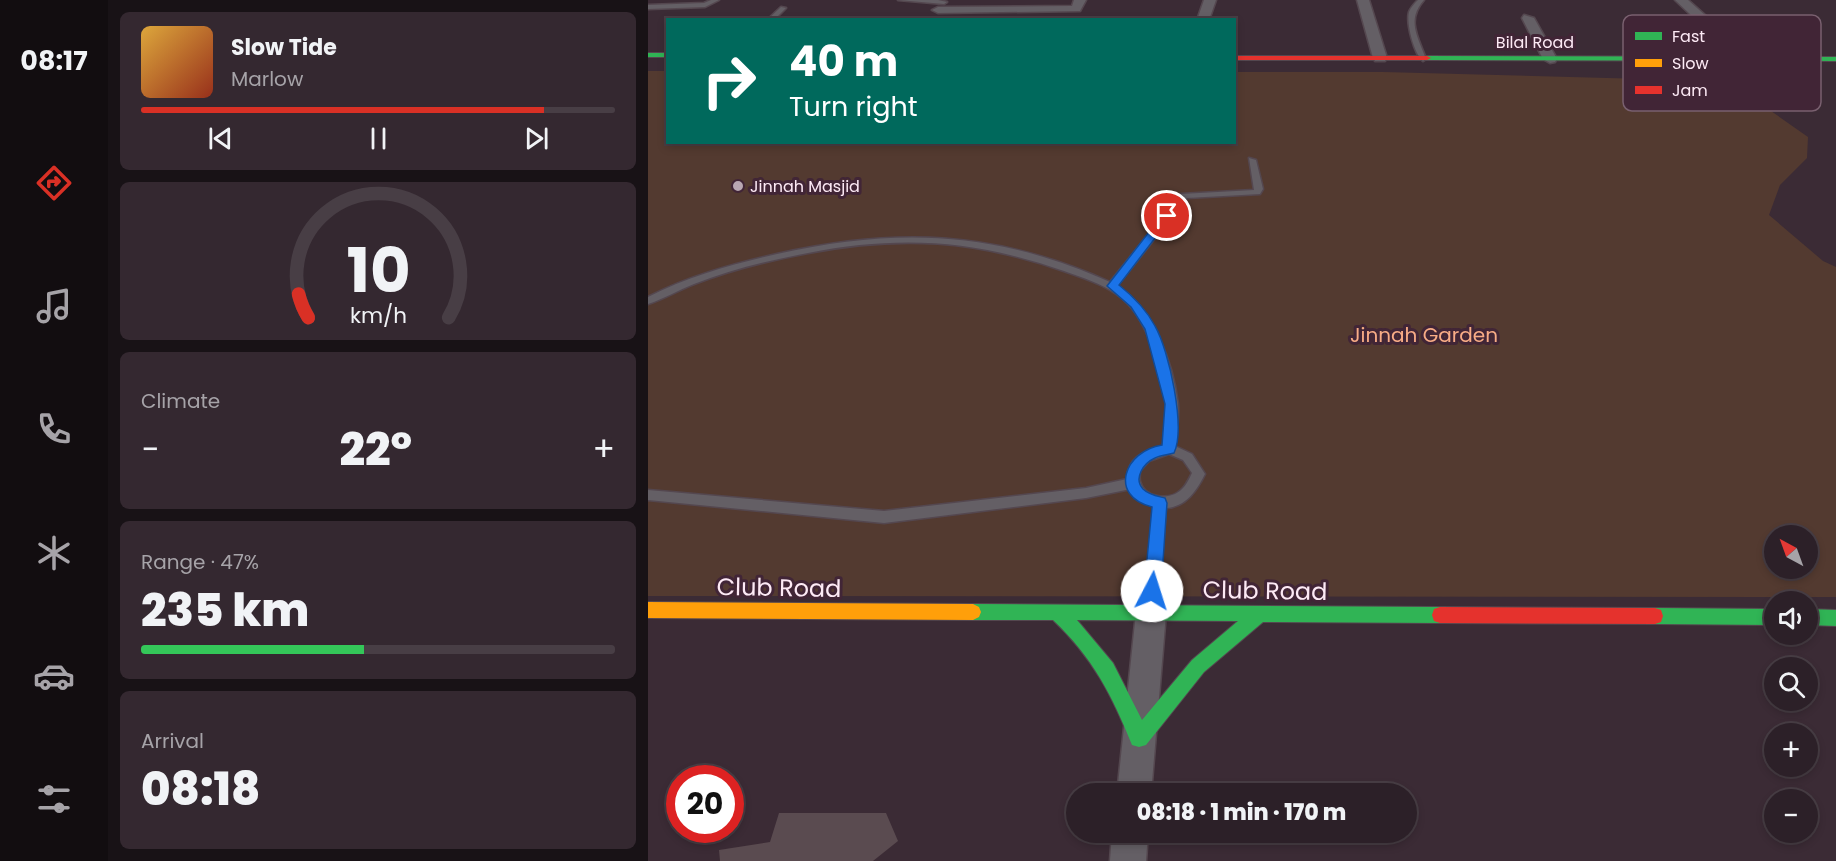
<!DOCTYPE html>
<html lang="en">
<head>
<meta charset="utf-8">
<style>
	body { margin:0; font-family:Poppins,sans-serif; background:#342830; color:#f1f3f6; height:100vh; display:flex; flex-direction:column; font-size:22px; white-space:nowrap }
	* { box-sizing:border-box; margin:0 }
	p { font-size:20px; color:#a6a3a8 }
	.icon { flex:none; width:33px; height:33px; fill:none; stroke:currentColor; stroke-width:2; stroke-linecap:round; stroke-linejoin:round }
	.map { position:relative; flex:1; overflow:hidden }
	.panel { display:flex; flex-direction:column; gap:12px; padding:12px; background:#181216; width:540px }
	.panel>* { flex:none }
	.top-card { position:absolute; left:18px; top:18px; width:570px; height:126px; border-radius:0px; box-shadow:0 3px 9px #0003,0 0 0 2px #483e45; background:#00695c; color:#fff; overflow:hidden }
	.needle { width:39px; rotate:319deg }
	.fabs { position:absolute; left:1116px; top:525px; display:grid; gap:12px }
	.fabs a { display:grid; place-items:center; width:54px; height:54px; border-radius:50%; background:#2c2028; box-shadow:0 3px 9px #0003,0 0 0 2px #483e45; font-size:30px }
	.speed { position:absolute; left:18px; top:765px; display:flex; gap:12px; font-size:30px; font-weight:700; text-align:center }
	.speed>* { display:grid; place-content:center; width:78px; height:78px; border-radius:50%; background:#2c2028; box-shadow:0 3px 9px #0003,0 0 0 2px #483e45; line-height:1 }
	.speed .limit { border:9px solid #d22; background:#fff; color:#111 }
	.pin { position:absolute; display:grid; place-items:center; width:51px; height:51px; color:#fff; margin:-26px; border:3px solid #fff; border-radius:50%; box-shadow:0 2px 6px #0007 }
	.me { position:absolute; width:66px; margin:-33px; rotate:5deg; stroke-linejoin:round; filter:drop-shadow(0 0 4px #0008) }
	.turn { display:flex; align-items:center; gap:21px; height:126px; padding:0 24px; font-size:27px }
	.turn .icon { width:78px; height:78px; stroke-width:2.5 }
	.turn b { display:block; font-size:42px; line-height:51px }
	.big { font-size:45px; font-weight:800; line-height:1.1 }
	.panel .card { flex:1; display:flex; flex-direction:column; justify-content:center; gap:9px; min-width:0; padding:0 21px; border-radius:9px; background:#342830 }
	.panel .dial { align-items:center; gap:0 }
	.dial svg { height:156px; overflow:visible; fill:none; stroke:#483e45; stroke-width:7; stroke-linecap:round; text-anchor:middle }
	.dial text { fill:#f1f3f6; stroke:none }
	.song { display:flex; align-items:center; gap:18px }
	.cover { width:72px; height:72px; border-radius:9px; background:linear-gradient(135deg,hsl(40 70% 55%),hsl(10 70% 35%)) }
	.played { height:6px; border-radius:3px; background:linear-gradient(90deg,#d93025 85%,#483e45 85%) }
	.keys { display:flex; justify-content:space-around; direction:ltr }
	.heat { display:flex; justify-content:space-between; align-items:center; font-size:33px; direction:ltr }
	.charge { height:9px; border-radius:4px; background:linear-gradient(90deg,#34c759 47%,#483e45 0) }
	.trip { position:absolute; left:418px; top:783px; width:351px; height:60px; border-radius:30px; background:#2c2028; box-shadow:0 3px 9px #0003,0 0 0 2px #483e45; font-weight:800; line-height:60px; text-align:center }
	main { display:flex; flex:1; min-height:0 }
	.tabs { display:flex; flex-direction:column; width:108px; justify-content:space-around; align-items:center; background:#120d10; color:#a6a3a8 }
	.tabs .icon { width:42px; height:42px }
	.tabs .on { color:#d93025 }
	.tabs b { font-size:27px; color:#f1f3f6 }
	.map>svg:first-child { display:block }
	.green { fill:#533a30; fill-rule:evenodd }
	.building { fill:#5a4b50 }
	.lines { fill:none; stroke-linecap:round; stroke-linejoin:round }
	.lane-casing { stroke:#54474f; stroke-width:3 }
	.street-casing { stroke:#54474f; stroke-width:3 }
	.fast-casing { stroke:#54474f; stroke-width:2 }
	.slow-casing { stroke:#54474f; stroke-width:2 }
	.jam-casing { stroke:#54474f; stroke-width:2 }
	.lane { fill:#645f65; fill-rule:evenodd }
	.street { fill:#645f65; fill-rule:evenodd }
	.fast { fill:#30b455; fill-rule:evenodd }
	.slow { fill:#ff9f0a; fill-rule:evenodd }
	.jam { fill:#e5322d; fill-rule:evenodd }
	.route { fill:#1a73e8; stroke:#114b97; stroke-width:1.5 }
	.poi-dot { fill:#b9a7b2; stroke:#412536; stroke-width:2 }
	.labels { text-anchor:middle; stroke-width:6; stroke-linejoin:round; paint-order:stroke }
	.far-street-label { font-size:16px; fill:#fdeaf5; stroke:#412536 }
	.far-poi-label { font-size:16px; fill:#fdeaf5; stroke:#412536; text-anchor:start }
	.park-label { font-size:20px; fill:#f8ac86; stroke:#412536 }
	.near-street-label { font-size:24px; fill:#fdeaf5; stroke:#412536 }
	.key { fill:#412536; stroke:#79606f; stroke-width:1.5 }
	.key-label { font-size:16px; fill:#fdeaf5 }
</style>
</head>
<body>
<main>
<nav class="tabs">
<b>08:17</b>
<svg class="icon on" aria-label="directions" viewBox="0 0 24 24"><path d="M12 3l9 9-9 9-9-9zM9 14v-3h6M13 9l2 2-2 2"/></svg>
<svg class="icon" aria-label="music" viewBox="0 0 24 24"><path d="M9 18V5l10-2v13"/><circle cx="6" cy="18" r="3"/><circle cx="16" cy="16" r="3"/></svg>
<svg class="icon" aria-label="phone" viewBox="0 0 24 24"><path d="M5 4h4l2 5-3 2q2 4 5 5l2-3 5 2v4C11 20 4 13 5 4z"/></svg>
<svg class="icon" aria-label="climate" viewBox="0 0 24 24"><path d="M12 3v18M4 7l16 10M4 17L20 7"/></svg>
<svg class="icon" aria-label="car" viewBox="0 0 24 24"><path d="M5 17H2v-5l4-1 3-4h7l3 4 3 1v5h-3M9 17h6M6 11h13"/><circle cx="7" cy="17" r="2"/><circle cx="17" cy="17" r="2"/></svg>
<svg class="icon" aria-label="filters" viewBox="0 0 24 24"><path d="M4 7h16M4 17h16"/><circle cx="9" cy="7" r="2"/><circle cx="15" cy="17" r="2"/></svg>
</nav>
<section class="panel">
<div class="card">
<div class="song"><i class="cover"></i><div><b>Slow Tide</b><p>Marlow</p></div></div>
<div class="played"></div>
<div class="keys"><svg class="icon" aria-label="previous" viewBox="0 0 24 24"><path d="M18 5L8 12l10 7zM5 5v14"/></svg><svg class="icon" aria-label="pause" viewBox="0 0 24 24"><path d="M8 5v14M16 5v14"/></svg><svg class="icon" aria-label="next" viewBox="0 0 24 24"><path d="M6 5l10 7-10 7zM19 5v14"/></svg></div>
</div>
<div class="card dial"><svg viewBox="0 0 100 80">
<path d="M14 69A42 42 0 1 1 86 69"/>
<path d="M14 69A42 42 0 0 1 9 57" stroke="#d93025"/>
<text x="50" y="56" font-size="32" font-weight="700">10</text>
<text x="50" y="72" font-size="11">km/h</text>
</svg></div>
<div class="card"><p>Climate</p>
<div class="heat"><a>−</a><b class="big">22°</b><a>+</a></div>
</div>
<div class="card"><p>Range · 47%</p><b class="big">235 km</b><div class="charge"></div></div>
<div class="card"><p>Arrival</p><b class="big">08:18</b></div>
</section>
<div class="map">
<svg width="1188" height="861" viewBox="0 0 1188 861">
	<rect width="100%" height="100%" fill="#3b2b35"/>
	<path class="green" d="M 0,71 L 19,71 L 20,142 L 586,142 L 587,72 L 735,72 L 1071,81 L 1123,111 L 1160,137 L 1159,158 L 1132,185 L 1121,215 L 1175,261 L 1188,267 L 1188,597 L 0,596 ZM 1126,536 L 1160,536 L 1160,568 L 1126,568 Z"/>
	<path class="building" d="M 131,813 L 238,813 L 250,841 L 225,861 L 72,861 L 71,850 L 122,842 Z"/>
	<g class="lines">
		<g class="lane-casing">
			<g id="lane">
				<path d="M 63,0 L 71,0 L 57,7 L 0,9 L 0,5 L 56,3 Z"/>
				<path d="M 250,0 L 290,0 L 299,2 L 296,4 Z"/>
				<path d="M 770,0 L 776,0 C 758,20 770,37 778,59 L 775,61 C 766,54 758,23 761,12 C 763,7 766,4 770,0 Z"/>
				<path d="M 133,7 L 138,8 L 126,20 L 119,20 Z"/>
				<path d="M 601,158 L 608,160 L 615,189 L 612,194 L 539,198 L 469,286 C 505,308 525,363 530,404 C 531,418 529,432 527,446 L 544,454 L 557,474 C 549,490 538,507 518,508 L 510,609 L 508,614 L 503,616 L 498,614 L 496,609 L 505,506 L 489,498 L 483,489 L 438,498 L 236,523 L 0,500 L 0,490 L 236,511 L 438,488 L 479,479 C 480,456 496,452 515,446 C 516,433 519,419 518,405 C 516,375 501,326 480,304 C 463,286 438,279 416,271 C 327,240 253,235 160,253 C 122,260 82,270 46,284 C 30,290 16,299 0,304 L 0,297 C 41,276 85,264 129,254 C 250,227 348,231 462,282 L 533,194 L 606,190 ZM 521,454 L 535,460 L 544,473 C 541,479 538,486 533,490 C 521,501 496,498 492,481 C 491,477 492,474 492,471 L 501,461 Z"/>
			</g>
		</g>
		<g class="street-casing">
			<g id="street">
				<path d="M 426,0 L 438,0 L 432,11 L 290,13 L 284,10 L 290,7 L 424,6 Z"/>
				<path d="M 556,0 L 568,0 L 561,20 L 549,20 Z"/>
				<path d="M 709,0 L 721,0 L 739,58 L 737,61 L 727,61 L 725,58 Z"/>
				<path d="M 1027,0 L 1040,0 L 1102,55 L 1102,61 L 1092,61 Z"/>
				<path d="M 876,15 L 886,18 L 909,59 L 907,62 L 902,63 L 895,59 L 874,18 Z"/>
				<path d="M 503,599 L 513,603 L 518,613 L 503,794 L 469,794 L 488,613 L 493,603 Z"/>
				<path d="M 464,832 L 500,832 L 498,861 L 462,861 Z"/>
			</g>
		</g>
		<g class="fast-casing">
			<g id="fast">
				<rect x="0" y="53" width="20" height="4"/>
				<path d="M 776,56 L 1188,57 L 1188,61 L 779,60 L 776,60 Z"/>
				<path d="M 325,604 L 792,607 L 798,609 L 800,615 L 798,621 L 792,623 L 615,622 L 556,672 L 498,745 L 491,747 L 484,745 C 464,695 445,658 405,620 L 325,620 L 319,617 L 317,612 L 319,607 ZM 429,620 L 590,621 L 544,660 L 494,720 L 465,663 Z"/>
				<path d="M 1007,608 L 1126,609 L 1126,625 L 1007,624 L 1001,622 L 999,616 L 1001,610 Z"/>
				<path d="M 1160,609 L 1188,610 L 1188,626 L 1160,625 Z"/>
			</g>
		</g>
		<g class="slow-casing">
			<path id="slow" d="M 0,602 L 325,604 L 331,607 L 333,612 L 331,617 L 325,620 L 0,618 Z"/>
		</g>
		<g class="jam-casing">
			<g id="jam">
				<path d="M 586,56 L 779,56 L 783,58 L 779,60 L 586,60 Z"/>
				<path d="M 792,607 L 1007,608 L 1013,610 L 1015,616 L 1013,622 L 1007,624 L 792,623 L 786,621 L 784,615 L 786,609 Z"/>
			</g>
		</g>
		<use href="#lane" class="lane"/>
		<use href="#street" class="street"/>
		<use href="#fast" class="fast"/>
		<use href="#slow" class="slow"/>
		<use href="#jam" class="jam"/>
	</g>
	<path class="route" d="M 515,214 L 524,216 L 471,285 C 486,297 498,309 507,326 C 521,350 538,428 526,453 C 520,455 513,455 507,458 C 496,463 485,478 495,489 C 501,495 509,496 517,498 L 519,503 L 513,591 L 510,596 L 504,598 L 499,596 L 496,591 L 504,507 C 460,496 476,451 514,445 L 517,404 L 497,329 L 483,307 L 459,286 Z"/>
	<circle class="poi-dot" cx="90" cy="186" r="6"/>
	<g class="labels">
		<g class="far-street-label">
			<text x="887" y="48">Bilal Road</text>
		</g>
		<g class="far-poi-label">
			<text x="102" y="192">Jinnah Masjid</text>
		</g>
		<g class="park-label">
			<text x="776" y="342">Jinnah Garden</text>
		</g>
		<g class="near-street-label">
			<text transform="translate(131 588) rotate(1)" y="8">Club Road</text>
			<text transform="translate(617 591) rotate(1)" y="8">Club Road</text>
		</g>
	</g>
	<rect x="975" y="15" width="198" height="96" rx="9" class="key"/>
	<rect x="987" y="32" width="27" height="8" fill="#30b455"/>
	<rect x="987" y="59" width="27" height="8" fill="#ff9f0a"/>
	<rect x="987" y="86" width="27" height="8" fill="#e5322d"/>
	<g class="key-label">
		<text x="1024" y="42">Fast</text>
		<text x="1024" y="69">Slow</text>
		<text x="1024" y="96">Jam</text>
	</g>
</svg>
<div class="fabs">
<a><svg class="needle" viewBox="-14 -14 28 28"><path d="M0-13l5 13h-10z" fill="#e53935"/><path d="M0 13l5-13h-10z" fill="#a6a3a8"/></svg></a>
<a><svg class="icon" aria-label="sound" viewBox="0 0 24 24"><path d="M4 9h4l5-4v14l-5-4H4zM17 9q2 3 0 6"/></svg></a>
<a><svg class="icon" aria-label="search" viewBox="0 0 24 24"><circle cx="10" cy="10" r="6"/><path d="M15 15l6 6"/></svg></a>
<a>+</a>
<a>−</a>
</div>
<div class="speed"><div class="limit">20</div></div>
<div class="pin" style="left:519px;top:216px;background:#d93025"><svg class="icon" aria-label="arrive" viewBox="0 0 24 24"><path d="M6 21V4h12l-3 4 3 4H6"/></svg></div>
<svg class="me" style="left:504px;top:591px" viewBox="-20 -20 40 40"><circle r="19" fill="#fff"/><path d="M0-13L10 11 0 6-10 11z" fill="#1a73e8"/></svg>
<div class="trip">08:18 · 1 min · 170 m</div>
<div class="top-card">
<div class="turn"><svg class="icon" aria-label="right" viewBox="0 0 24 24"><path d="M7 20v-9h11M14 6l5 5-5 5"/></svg><div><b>40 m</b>Turn right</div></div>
</div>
</div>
</main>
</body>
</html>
